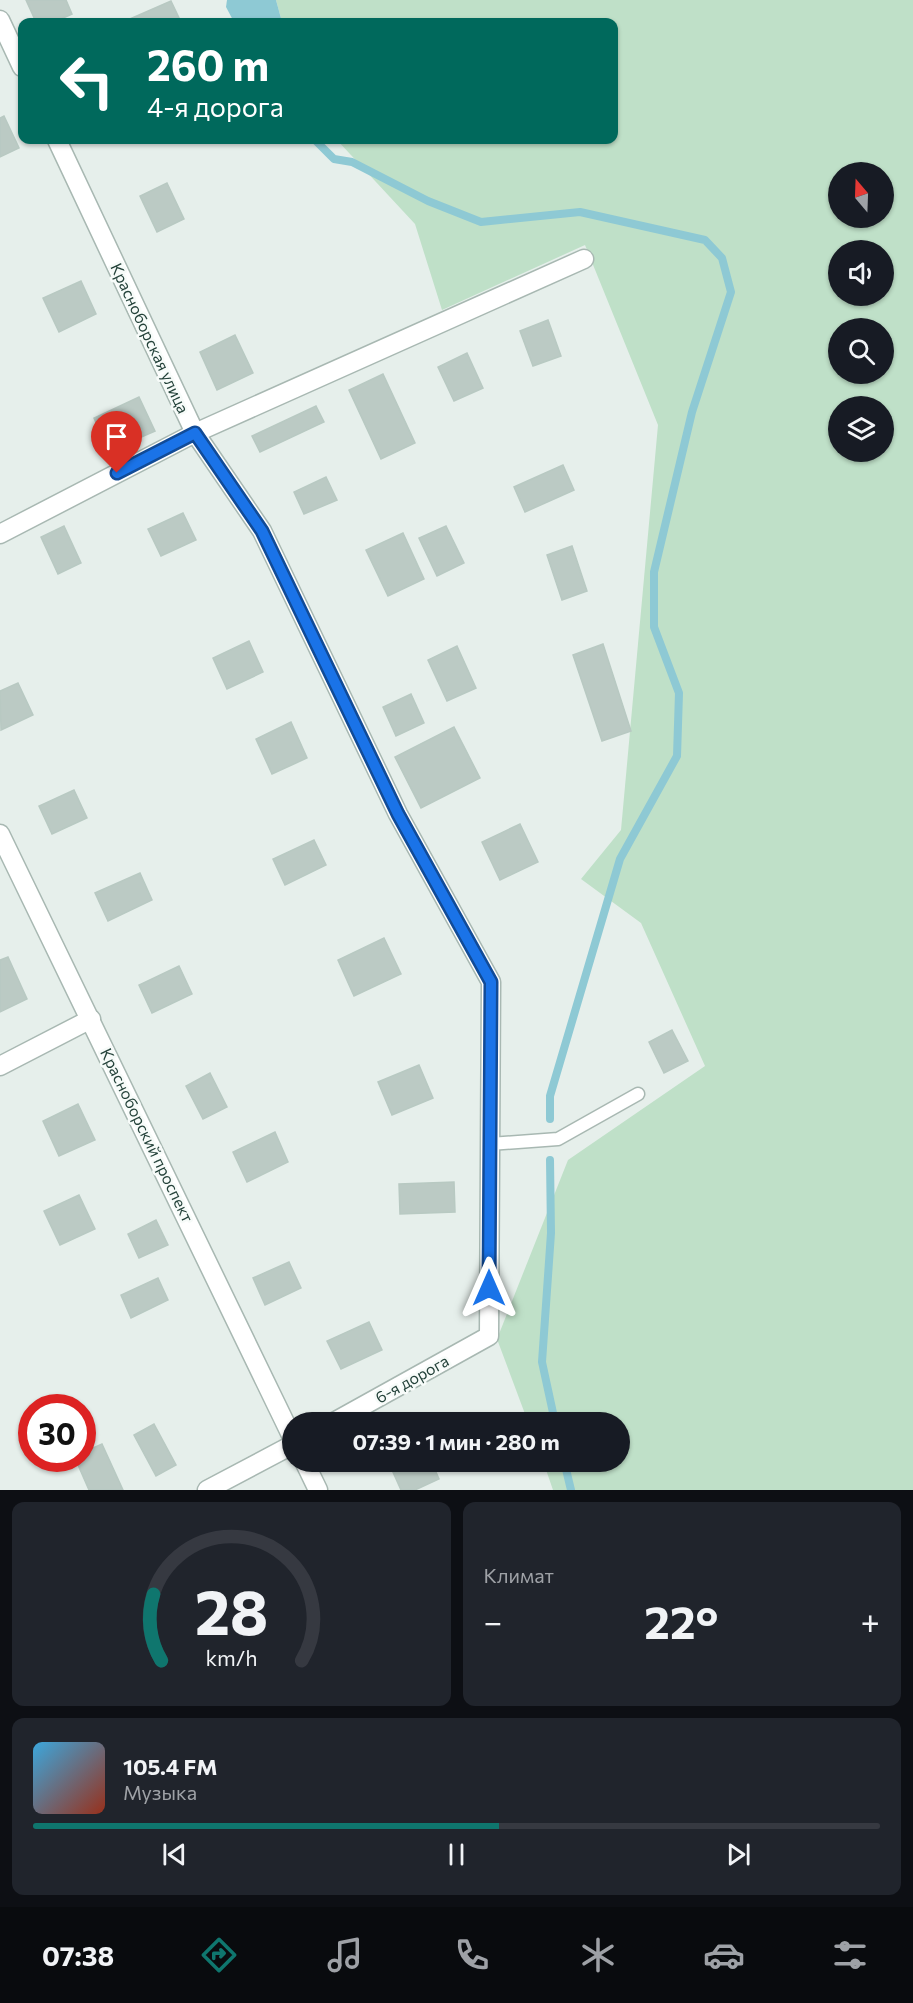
<!DOCTYPE html>
<html lang="ru">
<head>
<meta charset="utf-8">
<style>
	body { margin:0; font-family:Commissioner,sans-serif; background:#20242c; color:#f1f3f6; height:100vh; display:flex; flex-direction:column; font-size:22px; white-space:nowrap }
	* { box-sizing:border-box; margin:0 }
	p { font-size:20px; color:#9ea1a6 }
	.icon { flex:none; width:33px; height:33px; fill:none; stroke:currentColor; stroke-width:2; stroke-linecap:round; stroke-linejoin:round }
	.map { position:relative; height:1490px; overflow:hidden }
	.sheet { display:flex; flex-direction:column; gap:12px; padding:12px; background:#0d0f14; flex:1 }
	.sheet>* { flex:none }
	.banner { position:absolute; left:18px; top:18px; width:600px; height:126px; border-radius:12px; box-shadow:0 2px 4px #0004; background:#00695c; color:#fff; overflow:hidden }
	.needle { width:39px; rotate:341deg }
	.tools { position:absolute; left:828px; top:162px; display:grid; gap:12px }
	.tools a { display:grid; place-items:center; width:66px; height:66px; border-radius:50%; background:#171b24; box-shadow:0 2px 4px #0004; font-size:30px }
	.speed { position:absolute; left:18px; top:1394px; display:flex; gap:12px; font-size:30px; font-weight:700; text-align:center }
	.speed>* { display:grid; place-content:center; width:78px; height:78px; border-radius:50%; background:#171b24; box-shadow:0 2px 4px #0004; line-height:1 }
	.speed .limit { border:9px solid #d22; background:#fff; color:#111 }
	.pin { position:absolute; display:grid; place-items:center; width:51px; height:51px; color:#fff; margin:-62px -26px; border-radius:50% 50% 50% 0; rotate:-45deg; box-shadow:0 0 6px #0007 }
	.pin .icon { rotate:45deg }
	.me { position:absolute; width:66px; margin:-33px; rotate:0deg; stroke-linejoin:round; filter:drop-shadow(0 0 4px #0008) }
	.turn { display:flex; align-items:center; gap:21px; height:126px; padding:0 30px; font-size:27px }
	.turn .icon { width:78px; height:78px; stroke-width:2.5 }
	.turn b { display:block; font-size:42px; line-height:51px }
	.big { font-size:45px; font-weight:700; line-height:1.1 }
	.sheet .widget { flex:1; display:flex; flex-direction:column; justify-content:center; gap:9px; min-width:0; padding:0 21px; border-radius:12px; background:#20242c }
	.sheet .dial { align-items:center; gap:0 }
	.dial svg { height:156px; overflow:visible; fill:none; stroke:#363941; stroke-width:7; stroke-linecap:round; text-anchor:middle }
	.dial text { fill:#f1f3f6; stroke:none }
	.song { display:flex; align-items:center; gap:18px }
	.cover { width:72px; height:72px; border-radius:9px; background:linear-gradient(135deg,hsl(200 70% 55%),hsl(10 70% 35%)) }
	.played { height:6px; border-radius:3px; background:linear-gradient(90deg,#0f766e 55%,#363941 55%) }
	.keys { display:flex; justify-content:space-around; direction:ltr }
	.heat { display:flex; justify-content:space-between; align-items:center; font-size:33px; direction:ltr }
	.sheet .tiles { flex:1; display:grid; gap:12px; grid-template-columns:1fr 1fr }
	.widget:last-child { grid-column:span 2 }
	.trip { position:absolute; left:282px; top:1412px; width:348px; height:60px; border-radius:30px; background:#171b24; box-shadow:0 2px 4px #0004; font-weight:700; line-height:60px; text-align:center }
	.tab-bar { display:flex; height:96px; justify-content:space-around; align-items:center; background:#090b0e; color:#9ea1a6 }
	.tab-bar .icon { width:42px; height:42px }
	.tab-bar .on { color:#0f766e }
	.tab-bar b { font-size:27px; color:#f1f3f6 }
	.map>svg:first-child { display:block }
	.green { fill:#bfe0c8; fill-rule:evenodd }
	.water { fill:#8ec9d4 }
	.lines { fill:none; stroke-linecap:round; stroke-linejoin:round }
	.stream { stroke:#8ec9d4; stroke-width:8 }
	.building { fill:#bbcac4; stroke:#b8c9c2; stroke-width:1.5 }
	.lane-casing { stroke:#a8b8b2; stroke-width:15 }
	.street-casing { stroke:#a8b8b2; stroke-width:21 }
	.lane { stroke:#fff; stroke-width:12 }
	.street { stroke:#fff; stroke-width:18 }
	.route-casing { stroke:#114b97; stroke-width:15 }
	.route { stroke:#1a73e8; stroke-width:10 }
	.labels { text-anchor:middle; stroke-width:5; stroke-linejoin:round; paint-order:stroke }
	.street-label { font-size:16px; fill:#24423a; stroke:#f7fbf9 }
</style>
</head>
<body>
<div class="map">
<svg width="913" height="1490" viewBox="0 0 913 1490">
	<rect width="100%" height="100%" fill="#e6efeb"/>
	<path class="green" d="M 276,0 L 913,0 L 913,1490 L 553,1490 L 543,1461 L 620,1461 L 620,1422 L 528,1422 L 497,1339 L 568,1160 L 705,1066 L 641,923 L 581,879 L 621,830 L 658,425 L 585,245 L 442,310 L 415,224 L 337,140 L 614,140 L 614,22 L 282,22 ZM 838,172 L 884,172 L 884,218 L 838,218 ZM 838,250 L 884,250 L 884,296 L 838,296 ZM 838,328 L 884,328 L 884,374 L 838,374 ZM 838,406 L 884,406 L 884,452 L 838,452 Z"/>
	<path class="water" d="M 227,0 L 276,0 L 282,22 L 234,22 L 226,7 Z"/>
	<g class="lines">
		<g class="stream">
			<path d="M 315,140 L 334,159 L 352,162 L 428,201 L 481,222 L 580,212 L 705,240 L 722,258 L 731,292 L 692,412 L 654,572 L 654,627 L 679,693 L 677,756 L 620,859 L 550,1096 L 550,1119"/>
			<path d="M 550,1160 L 551,1233 L 542,1362 L 555,1422"/>
			<path d="M 564,1461 L 571,1490"/>
		</g>
	</g>
	<g class="building">
		<path d="M 26,0 L 66,0 L 72,14 L 54,22 L 36,22 Z"/>
		<path d="M 171,1 L 181,22 L 123,22 Z"/>
		<path d="M 4,116 L 19,148 L 0,157 L 0,118 Z"/>
		<path d="M 167,183 L 184,219 L 157,232 L 140,196 Z"/>
		<path d="M 81,281 L 96,314 L 59,332 L 43,298 Z"/>
		<path d="M 548,320 L 561,356 L 533,366 L 520,331 Z"/>
		<path d="M 235,335 L 253,373 L 217,390 L 200,352 Z"/>
		<path d="M 467,353 L 483,388 L 454,401 L 438,367 Z"/>
		<path d="M 383,374 L 415,443 L 381,459 L 349,390 Z"/>
		<path d="M 139,397 L 155,431 L 109,451 L 94,418 Z"/>
		<path d="M 316,406 L 324,422 L 260,452 L 252,436 Z"/>
		<path d="M 563,465 L 574,490 L 525,512 L 514,487 Z"/>
		<path d="M 326,477 L 337,500 L 304,514 L 294,492 Z"/>
		<path d="M 183,513 L 196,540 L 161,556 L 148,529 Z"/>
		<path d="M 64,526 L 81,563 L 58,574 L 41,537 Z"/>
		<path d="M 446,526 L 464,563 L 437,576 L 419,538 Z"/>
		<path d="M 403,533 L 424,579 L 388,596 L 366,550 Z"/>
		<path d="M 572,546 L 587,591 L 562,600 L 547,555 Z"/>
		<path d="M 249,641 L 263,672 L 227,689 L 213,658 Z"/>
		<path d="M 603,644 L 631,731 L 602,741 L 573,655 Z"/>
		<path d="M 457,646 L 476,688 L 447,701 L 428,660 Z"/>
		<path d="M 18,683 L 33,715 L 1,730 L 0,691 Z"/>
		<path d="M 411,694 L 424,723 L 396,736 L 383,707 Z"/>
		<path d="M 291,722 L 307,758 L 272,774 L 256,739 Z"/>
		<path d="M 454,727 L 480,778 L 421,808 L 395,757 Z"/>
		<path d="M 74,790 L 87,818 L 52,834 L 39,806 Z"/>
		<path d="M 520,824 L 538,862 L 500,880 L 482,842 Z"/>
		<path d="M 314,840 L 326,865 L 285,885 L 273,859 Z"/>
		<path d="M 140,873 L 152,900 L 108,921 L 95,893 Z"/>
		<path d="M 384,938 L 401,974 L 354,996 L 338,960 Z"/>
		<path d="M 8,957 L 27,999 L 0,1012 L 0,960 Z"/>
		<path d="M 179,966 L 192,994 L 152,1013 L 139,985 Z"/>
		<path d="M 672,1030 L 688,1061 L 664,1073 L 649,1042 Z"/>
		<path d="M 419,1065 L 433,1098 L 392,1115 L 378,1082 Z"/>
		<path d="M 210,1073 L 227,1107 L 203,1119 L 186,1086 Z"/>
		<path d="M 78,1104 L 95,1140 L 59,1156 L 43,1121 Z"/>
		<path d="M 275,1132 L 288,1162 L 247,1182 L 233,1152 Z"/>
		<path d="M 454,1182 L 455,1212 L 400,1214 L 399,1184 Z"/>
		<path d="M 79,1195 L 95,1229 L 60,1245 L 44,1211 Z"/>
		<path d="M 156,1220 L 168,1245 L 139,1258 L 128,1234 Z"/>
		<path d="M 289,1262 L 301,1288 L 265,1305 L 253,1278 Z"/>
		<path d="M 158,1278 L 168,1300 L 131,1318 L 121,1295 Z"/>
		<path d="M 369,1322 L 382,1350 L 341,1369 L 327,1341 Z"/>
		<path d="M 154,1424 L 176,1465 L 156,1476 L 134,1435 Z"/>
		<path d="M 102,1444 L 123,1490 L 89,1490 L 75,1458 L 82,1458 L 82,1453 Z"/>
		<path d="M 388,1461 L 431,1461 L 439,1479 L 415,1490 L 401,1490 Z"/>
	</g>
	<g class="lines">
		<g class="lane-casing">
			<path id="lane" d="M 490,1144 L 558,1139 L 638,1094"/>
		</g>
		<g class="street-casing">
			<g id="street">
				<path d="M 0,20 L 22,67"/>
				<path d="M 57,140 L 195,433 L 262,531 L 398,814 L 491,982 L 489,1336 L 334,1422"/>
				<path d="M 0,534 L 195,433 L 584,259"/>
				<path d="M 0,834 L 292,1437"/>
				<path d="M 0,1066 L 91,1019"/>
				<path d="M 304,1461 L 318,1490"/>
				<path d="M 207,1490 L 292,1445"/>
			</g>
		</g>
		<use href="#lane" class="lane"/>
		<use href="#street" class="street"/>
	</g>
	<g class="lines">
		<g class="route-casing">
			<path id="route" d="M 117,473 L 195,433 L 262,531 L 398,814 L 491,982 L 489,1288"/>
		</g>
		<use href="#route" class="route"/>
	</g>
	<g class="labels">
		<g class="street-label">
			<text transform="translate(150 338) rotate(65)" y="6">Красноборская улица</text>
			<text transform="translate(147 1135) rotate(64)" y="6">Красноборский проспект</text>
			<text transform="translate(412 1379) rotate(-29)" y="6">6-я дорога</text>
		</g>
	</g>
</svg>
<div class="tools">
<a><svg class="needle" viewBox="-14 -14 28 28"><path d="M0-13l5 13h-10z" fill="#e53935"/><path d="M0 13l5-13h-10z" fill="#9ea1a6"/></svg></a>
<a><svg class="icon" aria-label="sound" viewBox="0 0 24 24"><path d="M4 9h4l5-4v14l-5-4H4zM17 9q2 3 0 6"/></svg></a>
<a><svg class="icon" aria-label="search" viewBox="0 0 24 24"><circle cx="10" cy="10" r="6"/><path d="M15 15l6 6"/></svg></a>
<a><svg class="icon" aria-label="layers" viewBox="0 0 24 24"><path d="M12 4l9 5-9 5-9-5zM3 14l9 5 9-5"/></svg></a>
</div>
<div class="speed"><div class="limit">30</div></div>
<div class="pin" style="left:117px;top:473px;background:#d93025"><svg class="icon" aria-label="arrive" viewBox="0 0 24 24"><path d="M6 21V4h12l-3 4 3 4H6"/></svg></div>
<svg class="me" style="left:489px;top:1288px" viewBox="-20 -20 40 40"><path d="M0-17L14 15 0 8-14 15z" fill="#1a73e8" stroke="#fff" stroke-width="4"/></svg>
<div class="trip">07:39 · 1 мин · 280 m</div>
<div class="banner">
<div class="turn"><svg class="icon" aria-label="left" viewBox="0 0 24 24"><path d="M17 20v-9H6M10 6l-5 5 5 5"/></svg><div><b>260 m</b>4-я дорога</div></div>
</div>
</div>
<section class="sheet">
<div class="tiles">
<div class="widget dial"><svg viewBox="0 0 100 80">
<path d="M14 69A42 42 0 1 1 86 69"/>
<path d="M14 69A42 42 0 0 1 10 35" stroke="#0f766e"/>
<text x="50" y="56" font-size="32" font-weight="700">28</text>
<text x="50" y="72" font-size="11">km/h</text>
</svg></div>
<div class="widget"><p>Климат</p>
<div class="heat"><a>−</a><b class="big">22°</b><a>+</a></div>
</div>
<div class="widget">
<div class="song"><i class="cover"></i><div><b>105.4 FM</b><p>Музыка</p></div></div>
<div class="played"></div>
<div class="keys"><svg class="icon" aria-label="previous" viewBox="0 0 24 24"><path d="M18 5L8 12l10 7zM5 5v14"/></svg><svg class="icon" aria-label="pause" viewBox="0 0 24 24"><path d="M8 5v14M16 5v14"/></svg><svg class="icon" aria-label="next" viewBox="0 0 24 24"><path d="M6 5l10 7-10 7zM19 5v14"/></svg></div>
</div>
</div>
</section>
<nav class="tab-bar">
<b>07:38</b>
<svg class="icon on" aria-label="directions" viewBox="0 0 24 24"><path d="M12 3l9 9-9 9-9-9zM9 14v-3h6M13 9l2 2-2 2"/></svg>
<svg class="icon" aria-label="music" viewBox="0 0 24 24"><path d="M9 18V5l10-2v13"/><circle cx="6" cy="18" r="3"/><circle cx="16" cy="16" r="3"/></svg>
<svg class="icon" aria-label="phone" viewBox="0 0 24 24"><path d="M5 4h4l2 5-3 2q2 4 5 5l2-3 5 2v4C11 20 4 13 5 4z"/></svg>
<svg class="icon" aria-label="climate" viewBox="0 0 24 24"><path d="M12 3v18M4 7l16 10M4 17L20 7"/></svg>
<svg class="icon" aria-label="car" viewBox="0 0 24 24"><path d="M5 17H2v-5l4-1 3-4h7l3 4 3 1v5h-3M9 17h6M6 11h13"/><circle cx="7" cy="17" r="2"/><circle cx="17" cy="17" r="2"/></svg>
<svg class="icon" aria-label="filters" viewBox="0 0 24 24"><path d="M4 7h16M4 17h16"/><circle cx="9" cy="7" r="2"/><circle cx="15" cy="17" r="2"/></svg>
</nav>
</body>
</html>
